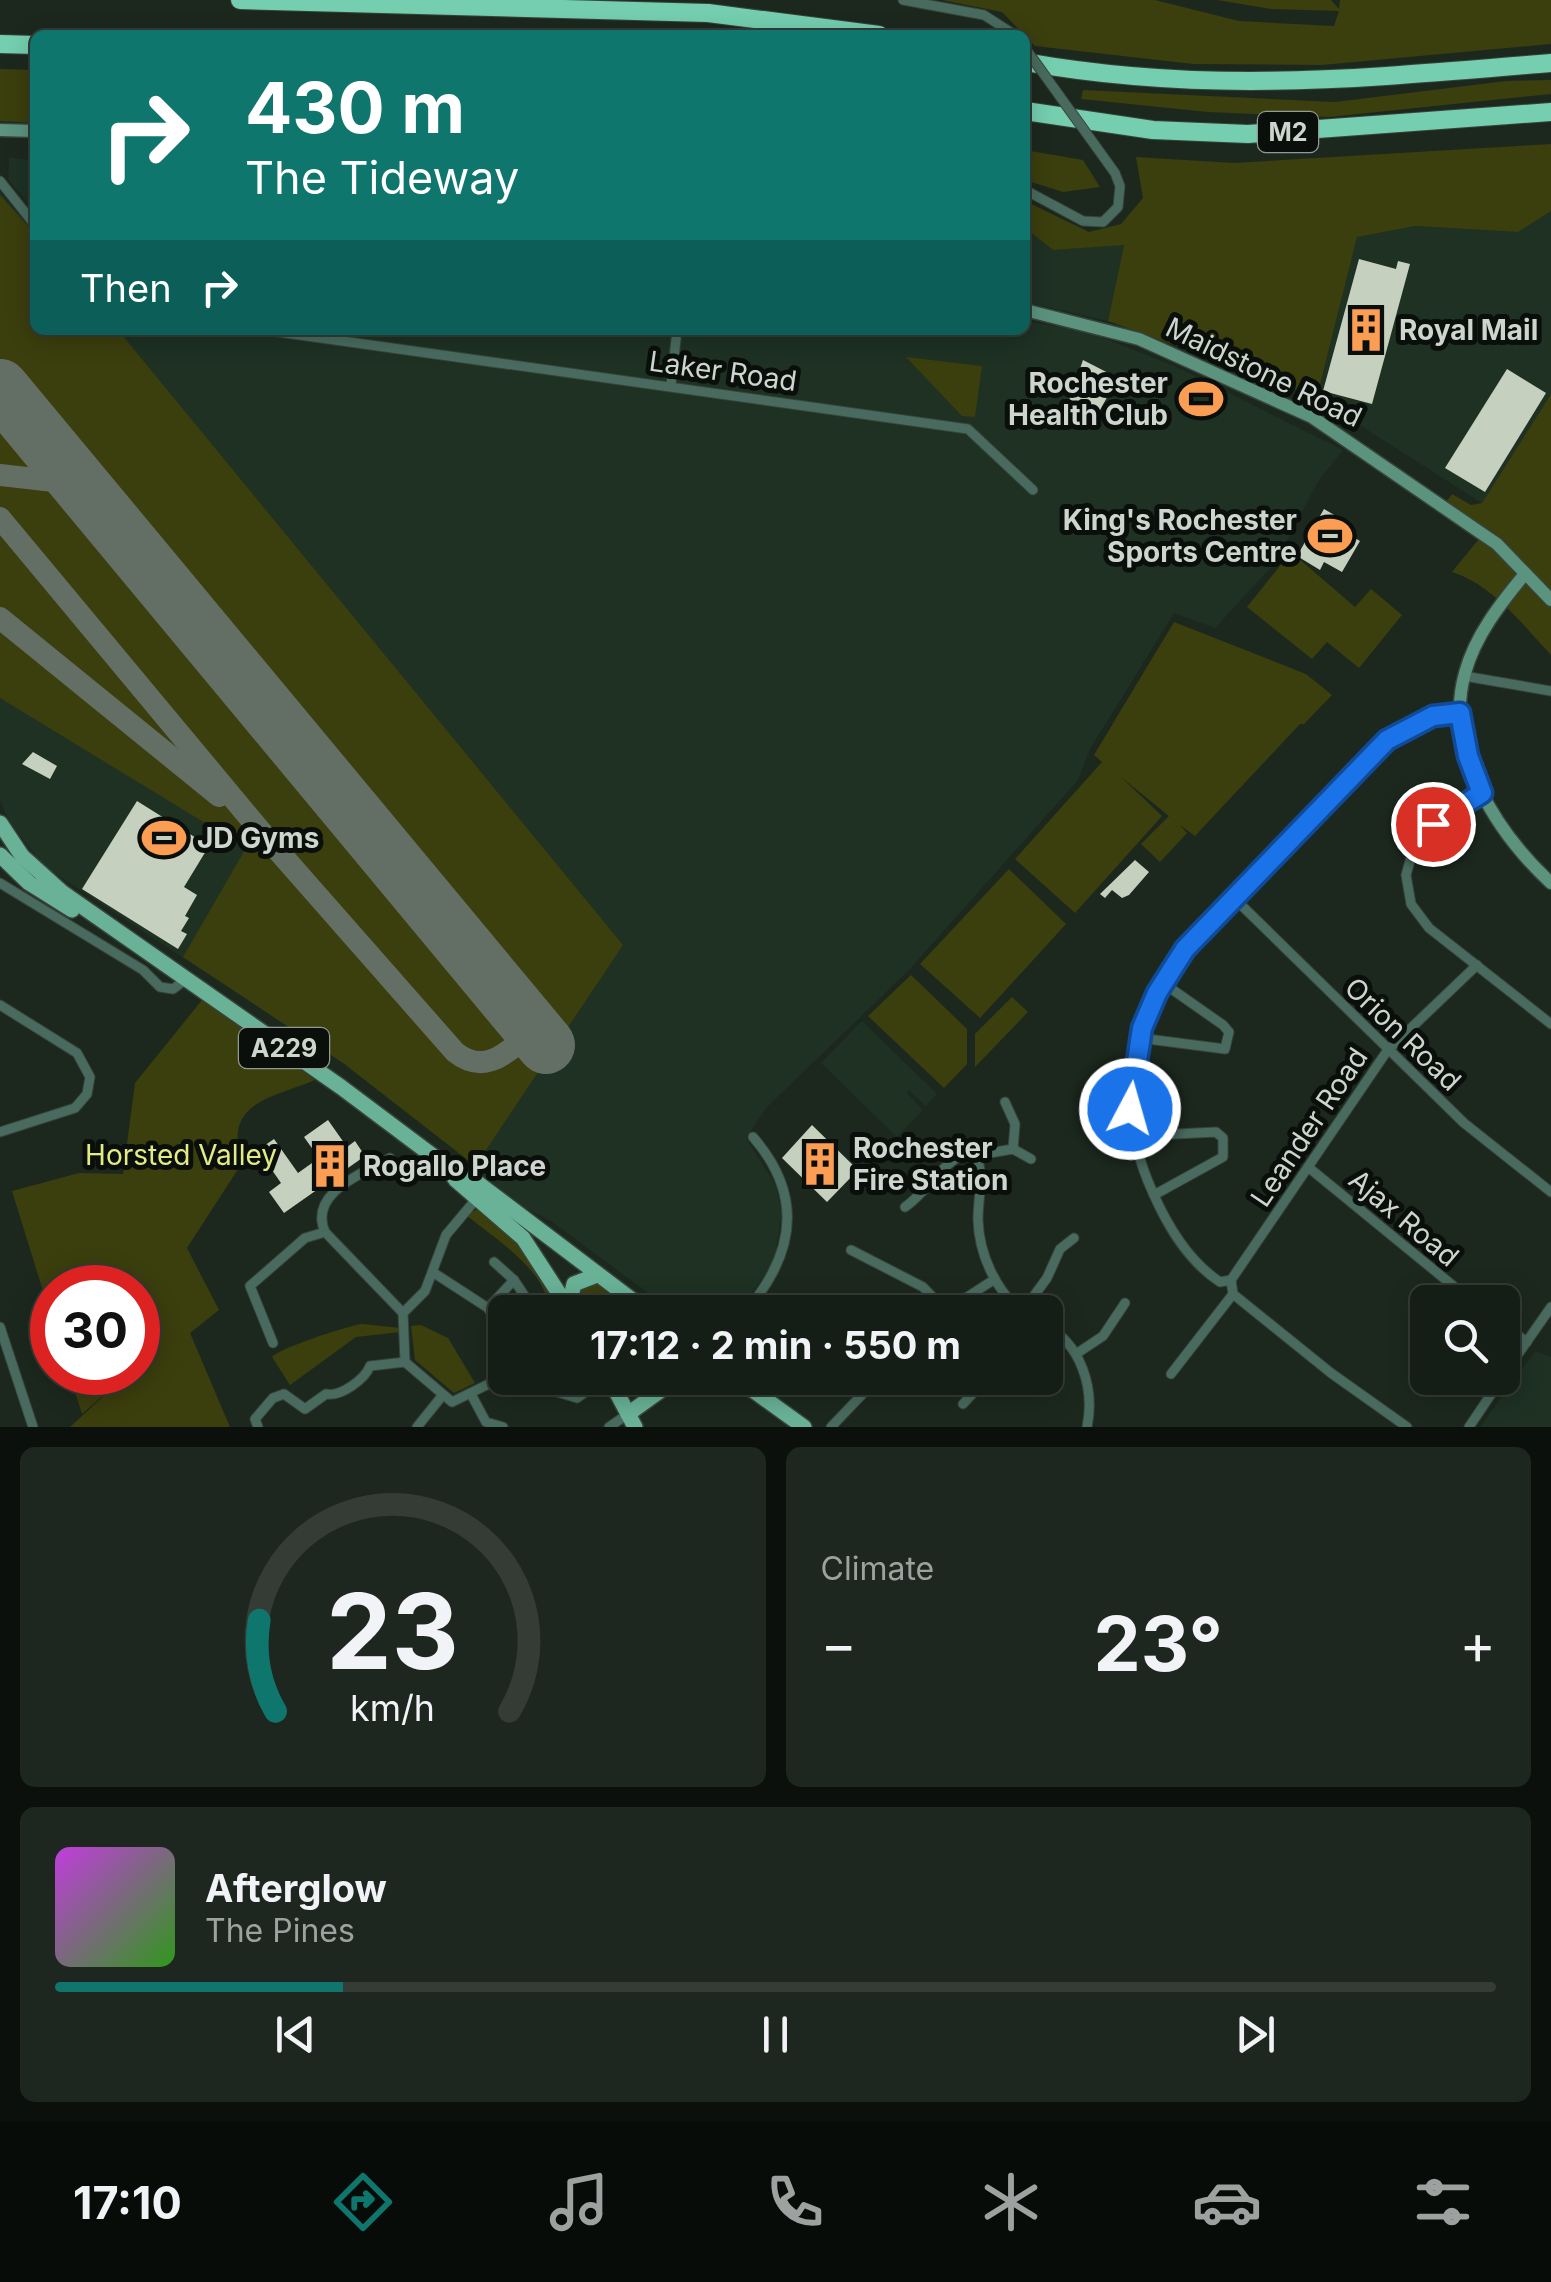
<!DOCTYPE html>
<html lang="en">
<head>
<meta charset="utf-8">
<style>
	body { margin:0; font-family:Inter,sans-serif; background:#1e271f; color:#f1f3f6; height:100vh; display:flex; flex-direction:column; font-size:38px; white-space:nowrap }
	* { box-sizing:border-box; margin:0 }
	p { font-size:32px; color:#9da2a1 }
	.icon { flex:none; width:55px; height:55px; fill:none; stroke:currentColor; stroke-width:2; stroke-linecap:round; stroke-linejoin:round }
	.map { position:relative; height:1427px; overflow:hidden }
	.panel { display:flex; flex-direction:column; gap:20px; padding:20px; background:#0c100c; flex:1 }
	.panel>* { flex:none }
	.hud { position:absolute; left:30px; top:30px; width:1000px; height:305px; border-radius:15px; box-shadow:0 5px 25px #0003,0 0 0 2px #343c35; background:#0f766e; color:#fff; overflow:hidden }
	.controls { position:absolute; left:1410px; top:1285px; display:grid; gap:20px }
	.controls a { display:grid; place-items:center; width:110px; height:110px; border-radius:15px; background:#151e16; box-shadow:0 5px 25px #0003,0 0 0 2px #343c35; font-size:50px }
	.speed { position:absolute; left:30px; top:1265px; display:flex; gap:20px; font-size:50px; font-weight:700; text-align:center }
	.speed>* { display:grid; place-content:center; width:130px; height:130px; border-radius:50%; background:#151e16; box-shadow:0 5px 25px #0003,0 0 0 2px #343c35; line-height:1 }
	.speed .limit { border:15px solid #d22; background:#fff; color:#111 }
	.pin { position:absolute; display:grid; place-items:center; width:85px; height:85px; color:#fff; margin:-42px; border:5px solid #fff; border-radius:50%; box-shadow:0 2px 10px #0007 }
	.me { position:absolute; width:110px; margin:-55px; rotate:6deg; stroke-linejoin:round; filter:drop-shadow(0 0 8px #0008) }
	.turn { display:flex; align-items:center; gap:35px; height:210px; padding:0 50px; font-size:45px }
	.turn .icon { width:130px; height:130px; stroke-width:2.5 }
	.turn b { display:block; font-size:70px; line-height:85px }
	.then { display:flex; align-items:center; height:95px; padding:0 50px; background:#0003; gap:20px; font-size:38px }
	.big { font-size:75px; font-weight:700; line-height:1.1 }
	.panel .tile { flex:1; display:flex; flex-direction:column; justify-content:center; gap:15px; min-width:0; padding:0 35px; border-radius:15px; background:#1e271f }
	.panel .dial { align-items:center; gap:0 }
	.dial svg { height:260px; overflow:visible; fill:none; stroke:#343c35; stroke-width:7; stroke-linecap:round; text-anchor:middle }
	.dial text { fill:#f1f3f6; stroke:none }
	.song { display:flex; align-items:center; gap:30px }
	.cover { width:120px; height:120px; border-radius:15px; background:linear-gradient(135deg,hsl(290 70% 55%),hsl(110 70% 35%)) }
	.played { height:10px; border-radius:5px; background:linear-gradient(90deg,#0f766e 20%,#343c35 20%) }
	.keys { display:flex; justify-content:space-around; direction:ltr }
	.heat { display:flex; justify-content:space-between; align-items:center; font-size:55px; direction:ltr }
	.panel .tiles { flex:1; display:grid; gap:20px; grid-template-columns:1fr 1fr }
	.tile:last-child { grid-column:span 2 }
	.trip { position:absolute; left:488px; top:1295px; width:575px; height:100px; border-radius:15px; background:#151e16; box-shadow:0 5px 25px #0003,0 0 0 2px #343c35; font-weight:700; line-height:100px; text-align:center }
	.menu { display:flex; height:160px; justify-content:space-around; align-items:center; background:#080c09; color:#9da2a1 }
	.menu .icon { width:70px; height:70px }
	.menu .selected { color:#0f766e }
	.menu b { font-size:45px; color:#f1f3f6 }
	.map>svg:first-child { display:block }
	.built { fill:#1e3123 }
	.green { fill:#3b3e0d }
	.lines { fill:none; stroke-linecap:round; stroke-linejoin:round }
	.taxiway { stroke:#636e65; stroke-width:22 }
	.runway { stroke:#636e65; stroke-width:58 }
	.building { fill:#c6d0bf }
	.street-casing { stroke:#38443a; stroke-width:11 }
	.secondary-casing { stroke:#38443a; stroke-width:15 }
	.primary-casing { stroke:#38443a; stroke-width:18 }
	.highway-casing { stroke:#38443a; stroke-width:20 }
	.street { stroke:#496b5f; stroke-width:9 }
	.secondary { stroke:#5b937f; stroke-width:12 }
	.primary { stroke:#69b298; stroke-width:15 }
	.highway { stroke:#74ceaf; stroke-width:18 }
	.street-bridge-casing { stroke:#38443a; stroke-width:11; stroke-linecap:butt }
	.street-bridge { stroke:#496b5f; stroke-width:9 }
	.route-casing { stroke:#114b97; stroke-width:25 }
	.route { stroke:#1a73e8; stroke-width:18 }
	.labels { text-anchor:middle; stroke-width:10; stroke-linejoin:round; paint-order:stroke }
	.shield { fill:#0a0f0b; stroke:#929a94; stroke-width:2.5 }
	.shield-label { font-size:25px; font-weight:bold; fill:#cdd5ce }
	.poi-label { font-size:28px; font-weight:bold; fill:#cdd5ce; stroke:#0a0f0b; text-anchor:start }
	.street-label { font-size:28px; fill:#cdd5ce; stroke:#0a0f0b }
	.park-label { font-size:28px; fill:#e2eb84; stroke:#0a0f0b }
</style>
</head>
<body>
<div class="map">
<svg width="1551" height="1427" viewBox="0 0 1551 1427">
	<rect width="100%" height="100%" fill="#1c281e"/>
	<g class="built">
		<path d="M 9,157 L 35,161 L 35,210 L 8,180 Z"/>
		<path d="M 0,192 L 35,232 L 35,330 L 229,330 L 804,411 L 303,330 L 1025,330 L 1025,321 L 1086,331 L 1177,367 L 1343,450 L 1319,480 L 1275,563 L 1215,628 L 1174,613 L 1090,749 L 1078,780 L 908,971 L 766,1108 L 746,1138 L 776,1186 L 782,1212 L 774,1263 L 738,1312 L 674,1312 L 551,1221 L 521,1206 L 481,1174 L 474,1159 L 469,1161 L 343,1063 L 44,866 L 10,823 L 0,801 Z"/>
		<path d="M 1551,211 L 1551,394 L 1482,503 L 1317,398 L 1357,236 L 1415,226 L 1518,232 Z"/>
		<path d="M 1025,228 L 1053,250 L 1124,244 L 1108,321 L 1025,302 Z"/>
		<path d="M 862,1021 L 937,1094 L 926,1106 L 909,1090 L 906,1092 L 923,1110 L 897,1137 L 821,1063 Z"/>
		<path d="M 1535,1351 L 1551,1357 L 1551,1427 L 1480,1427 Z"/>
	</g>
	<g class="green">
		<path d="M 942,0 L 1155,0 L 1239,21 L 1334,26 L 1339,11 L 1271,9 L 1217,0 L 1331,0 L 1339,9 L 1340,0 L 1551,0 L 1551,44 L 1322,65 L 1193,64 L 1035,46 L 1002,12 Z"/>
		<path d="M 0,69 L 35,70 L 35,123 L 0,121 Z"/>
		<path d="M 1551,80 L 1551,94 L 1329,117 L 1208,112 L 1081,99 L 1083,90 L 1335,102 L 1506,81 Z"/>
		<path d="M 1551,144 L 1551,211 L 1518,232 L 1415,226 L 1357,237 L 1317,397 L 1108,321 L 1124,245 L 1053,250 L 1025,228 L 1025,201 L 1089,232 L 1121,224 L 1143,198 L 1136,157 L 1234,163 Z"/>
		<path d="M 1025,150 L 1083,160 L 1100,187 L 1063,192 L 1025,180 Z"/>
		<path d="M 0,195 L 35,234 L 35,330 L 118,330 L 623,945 L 484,1153 L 469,1161 L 343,1063 L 183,957 L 246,848 L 0,698 Z"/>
		<path d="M 906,357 L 982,366 L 975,417 L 962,416 Z"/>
		<path d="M 1551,394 L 1551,655 C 1521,623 1494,586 1452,572 L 1483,534 L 1444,505 L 1452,494 L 1471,505 L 1482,503 Z"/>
		<path d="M 1291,552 L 1355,607 L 1371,589 L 1402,615 L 1359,668 L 1327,642 L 1312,659 L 1247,607 Z"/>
		<path d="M 1174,622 L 1306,674 L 1332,695 L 1304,724 L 1300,724 L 1195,836 L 1180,825 L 1187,833 L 1160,862 L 1141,844 L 1169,816 L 1121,777 L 1162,816 L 1075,913 L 1015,859 L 1102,762 L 1094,755 Z"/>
		<path d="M 1009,869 L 1066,924 L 980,1018 L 920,964 Z"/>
		<path d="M 911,975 L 967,1029 L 967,1064 L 944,1088 L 868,1016 Z"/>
		<path d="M 1012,997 L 1028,1012 L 975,1067 L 975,1034 Z"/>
		<path d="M 202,1000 L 315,1080 C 269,1099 223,1102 242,1163 L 187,1248 L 219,1310 L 190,1333 L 230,1427 L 70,1427 L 122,1379 L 82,1414 L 69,1373 L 138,1372 L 138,1288 L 52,1288 L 52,1320 L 12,1191 L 79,1173 L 123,1174 L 135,1083 Z"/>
		<path d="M 478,1209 L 524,1248 L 564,1312 L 549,1312 C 548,1271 498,1241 466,1215 Z"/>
		<path d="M 593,1280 L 636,1312 L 580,1312 L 574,1293 Z"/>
		<path d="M 362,1324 L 401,1328 L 401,1332 L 356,1337 L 290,1385 L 272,1357 C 280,1348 347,1326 362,1324 Z"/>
		<path d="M 421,1325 L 448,1338 L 475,1383 L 454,1393 L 415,1360 L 411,1326 Z"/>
	</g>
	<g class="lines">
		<g class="taxiway">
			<path d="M 0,475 L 80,484"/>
			<path d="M 0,518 L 258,828 L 455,1052 C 486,1077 508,1051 534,1030"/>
			<path d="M 0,618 L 219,796"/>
		</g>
		<path class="runway" d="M 0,388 L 546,1045"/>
	</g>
	<g class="building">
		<path d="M 1359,259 L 1396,269 L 1398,261 L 1410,264 L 1372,404 L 1323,391 Z"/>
		<path d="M 1083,360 L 1118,378 L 1092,424 L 1066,409 Z"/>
		<path d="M 1507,369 L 1546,393 L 1485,492 L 1445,468 Z"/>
		<path d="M 1324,509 L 1348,523 L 1343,531 L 1360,541 L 1342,572 L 1324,562 L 1320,570 L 1297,556 Z"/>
		<path d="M 33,752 L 57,766 L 50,779 L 22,764 Z"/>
		<path d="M 137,801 L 209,846 L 184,887 L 197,895 L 185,916 L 189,918 L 181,931 L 187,934 L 178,949 L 82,889 Z"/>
		<path d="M 1135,860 L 1149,872 L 1129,895 L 1122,898 L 1112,890 L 1105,898 L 1100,894 Z"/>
		<path d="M 328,1120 L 347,1147 L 355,1141 L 365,1156 L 284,1213 L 269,1192 L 281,1183 L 258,1150 L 274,1139 L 298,1173 L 319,1158 L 304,1137 Z"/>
		<path d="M 812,1125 L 858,1170 L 827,1202 L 782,1158 Z"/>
	</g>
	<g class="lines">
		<g class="street-casing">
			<g id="street">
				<path d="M 903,0 L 984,15 L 1015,35"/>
				<path d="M 0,181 L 35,225"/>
				<path d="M 1025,190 L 1083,221 L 1103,222 L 1118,207 L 1120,186 L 1115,173"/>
				<path d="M 264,330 L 968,429 L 1033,490"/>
				<path d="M 671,385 L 677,330"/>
				<path d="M 1464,676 L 1551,691"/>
				<path d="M 1482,793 L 1433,824 L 1416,840 L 1406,875 L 1411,904 L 1429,928 L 1551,1024"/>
				<path d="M 0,883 L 143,970 L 160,987 L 173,989 L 185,980"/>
				<path d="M 1233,897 L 1464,1123 L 1551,1192"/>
				<path d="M 0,1005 L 77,1053 L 90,1077 L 87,1094 L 75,1108 L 0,1132"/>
				<path d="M 1140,1038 L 1225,1049 L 1229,1032 L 1223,1025 L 1163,983"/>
				<path d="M 1005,1102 L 1015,1124 L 1013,1149"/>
				<path d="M 1135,1136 L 1216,1132 L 1223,1138 L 1223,1157 L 1154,1195"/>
				<path d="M 969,1143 C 988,1170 978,1190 978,1220 C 979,1254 996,1292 1023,1312"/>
				<path d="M 978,1155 L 1013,1149 L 1031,1159"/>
				<path d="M 390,1158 C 362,1174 308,1193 325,1232 L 403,1313"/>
				<path d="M 1308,1167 L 1473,1302"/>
				<path d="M 905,1207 C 931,1189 941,1160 974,1150"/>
				<path d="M 851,1250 L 923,1287 L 946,1311"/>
				<path d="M 494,1262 L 514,1280 L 532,1307"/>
				<path d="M 434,1273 L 488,1308 L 505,1336"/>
				<path d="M 1231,1280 L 1220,1282 C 1188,1261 1168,1227 1153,1193 C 1079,1030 1202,930 1304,824 C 1345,780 1393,711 1460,713"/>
				<path d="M 1231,1280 L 1387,1051 L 1477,965"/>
				<path d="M 1231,1280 L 1233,1294 L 1331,1373 L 1407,1427"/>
				<path d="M 488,1308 L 514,1280"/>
				<path d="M 745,1312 C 794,1256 805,1197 753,1137"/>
				<path d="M 944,1312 L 995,1279"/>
				<path d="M 1022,1312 L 1047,1278 L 1060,1249 L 1074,1238"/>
				<path d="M 1502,1324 L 1527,1342"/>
				<path d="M 1045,1325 C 1081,1344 1095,1388 1087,1427"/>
				<path d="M 0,1327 L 33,1427"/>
				<path d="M 273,1343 L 250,1286 L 305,1238 L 325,1232"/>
				<path d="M 1076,1354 L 1103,1336 L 1125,1303"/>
				<path d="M 405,1362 L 403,1313 L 425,1291 L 446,1235 L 477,1198"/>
				<path d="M 1171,1374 L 1233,1294"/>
				<path d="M 1502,1377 L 1551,1307"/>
				<path d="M 524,1378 L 531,1384 L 577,1398 L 594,1386"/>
				<path d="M 471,1394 L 486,1422 L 503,1427"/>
				<path d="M 963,1404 L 987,1378"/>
				<path d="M 258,1427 L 255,1419 L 273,1398 L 284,1394 L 305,1409 L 326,1394 C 341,1397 365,1379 370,1366 L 405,1362 L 452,1402 L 505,1376"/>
				<path d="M 417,1427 L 442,1396"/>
				<path d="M 609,1427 L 628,1414"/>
				<path d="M 831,1427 L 878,1378"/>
				<path d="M 1469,1427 L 1502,1378"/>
			</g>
		</g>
		<g class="secondary-casing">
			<g id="secondary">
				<path d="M 0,130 L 35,131"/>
				<path d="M 1025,310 L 1139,339 L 1312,417 L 1497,544 L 1551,600"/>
				<path d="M 1524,575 C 1500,604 1475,636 1465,673 C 1443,750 1497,833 1551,883"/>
			</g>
		</g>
		<g class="primary-casing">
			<g id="primary">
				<path d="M 0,823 L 22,856 L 63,893 L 341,1087 L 445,1165 L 471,1178 L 648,1312"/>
				<path d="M 0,855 L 29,883 L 72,910"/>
				<path d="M 445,1165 L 456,1180 L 523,1238 L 571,1312"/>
				<path d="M 568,1308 L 574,1284 L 597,1275"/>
				<path d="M 609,1378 L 635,1427"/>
				<path d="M 736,1378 L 804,1427"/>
				<path d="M 628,1414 L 678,1378"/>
			</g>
		</g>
		<g class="highway-casing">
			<g id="highway">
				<path d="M 240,0 L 708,13 L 879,35"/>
				<path d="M 0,44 L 35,45"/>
				<path d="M 1025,62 C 1211,95 1366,78 1551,63"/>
				<path d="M 1025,111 L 1153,130 L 1248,134 L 1551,112"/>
			</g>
		</g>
		<use href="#street" class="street"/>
		<use href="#secondary" class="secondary"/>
		<use href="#primary" class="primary"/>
		<use href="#highway" class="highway"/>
		<g class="street-bridge-casing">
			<path id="street-bridge" d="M 1025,48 L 1115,173"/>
		</g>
		<use href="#street-bridge" class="street-bridge"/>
	</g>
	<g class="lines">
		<g class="route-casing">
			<path id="route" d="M 1130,1109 L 1142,1028 L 1157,993 L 1185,949 L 1387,740 L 1433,716 L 1460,713 L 1468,756 L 1482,793 L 1433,824"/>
		</g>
		<use href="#route" class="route"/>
	</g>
	<defs>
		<g id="building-bare" transform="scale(3.45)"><path d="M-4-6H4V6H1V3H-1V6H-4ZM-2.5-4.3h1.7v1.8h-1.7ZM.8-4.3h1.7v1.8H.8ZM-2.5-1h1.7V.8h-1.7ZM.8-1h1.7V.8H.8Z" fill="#fc9d54" stroke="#0a0f0b" stroke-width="2.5" paint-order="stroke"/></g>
		<g id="stadium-bare" transform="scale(3.45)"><path d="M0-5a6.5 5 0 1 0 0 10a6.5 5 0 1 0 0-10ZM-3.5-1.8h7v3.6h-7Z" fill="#fc9d54" stroke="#0a0f0b" stroke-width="2.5" paint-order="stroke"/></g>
	</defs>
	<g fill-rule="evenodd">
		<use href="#building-bare" x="1366" y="330"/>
		<use href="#stadium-bare" x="1201" y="399"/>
		<use href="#stadium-bare" x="1330" y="536"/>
		<use href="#stadium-bare" x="164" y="838"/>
		<use href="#building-bare" x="820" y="1164"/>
		<use href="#building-bare" x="330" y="1166"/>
	</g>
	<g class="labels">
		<g class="shield">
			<rect x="1258" y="112" width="60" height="40" rx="8"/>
			<rect x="239" y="1028" width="90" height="40" rx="8"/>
		</g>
		<g class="shield-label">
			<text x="1288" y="141">M2</text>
			<text x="284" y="1057">A229</text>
		</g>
		<g class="poi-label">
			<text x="1399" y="340">Royal Mail</text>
			<text x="1168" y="393" text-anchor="end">Rochester<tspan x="1168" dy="32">Health Club</tspan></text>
			<text x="1297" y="530" text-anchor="end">King's Rochester<tspan x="1297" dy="32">Sports Centre</tspan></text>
			<text x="197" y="848">JD Gyms</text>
			<text x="853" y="1158">Rochester<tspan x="853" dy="32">Fire Station</tspan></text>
			<text x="363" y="1176">Rogallo Place</text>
		</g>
		<g class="street-label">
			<text transform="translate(723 371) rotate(8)" y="10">Laker Road</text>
			<text transform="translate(1264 372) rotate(26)" y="10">Maidstone Road</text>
			<text transform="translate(1403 1034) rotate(44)" y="10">Orion Road</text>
			<text transform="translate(1309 1127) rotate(-56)" y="10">Leander Road</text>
			<text transform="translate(1404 1218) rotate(40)" y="10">Ajax Road</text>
		</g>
		<g class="park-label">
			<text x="181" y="1165">Horsted Valley</text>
		</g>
	</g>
</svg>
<div class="controls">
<a><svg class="icon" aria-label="search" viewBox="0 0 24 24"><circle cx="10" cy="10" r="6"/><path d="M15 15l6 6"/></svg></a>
</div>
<div class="speed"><div class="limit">30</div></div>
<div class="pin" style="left:1433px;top:824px;background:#d93025"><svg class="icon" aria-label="arrive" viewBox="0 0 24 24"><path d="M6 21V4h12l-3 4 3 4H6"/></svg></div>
<svg class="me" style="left:1130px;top:1109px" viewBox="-20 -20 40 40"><circle r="17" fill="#1a73e8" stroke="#fff" stroke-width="3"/><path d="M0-11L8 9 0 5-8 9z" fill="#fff"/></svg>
<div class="trip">17:12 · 2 min · 550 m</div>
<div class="hud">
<div class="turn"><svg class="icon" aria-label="right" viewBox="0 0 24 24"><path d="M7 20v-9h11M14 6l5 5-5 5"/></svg><div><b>430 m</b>The Tideway</div></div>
<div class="then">Then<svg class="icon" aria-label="right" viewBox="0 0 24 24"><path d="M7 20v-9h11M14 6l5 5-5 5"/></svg></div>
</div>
</div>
<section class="panel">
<div class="tiles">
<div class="tile dial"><svg viewBox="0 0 100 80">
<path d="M14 69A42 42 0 1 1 86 69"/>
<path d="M14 69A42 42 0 0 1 9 41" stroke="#0f766e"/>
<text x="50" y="56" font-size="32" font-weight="700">23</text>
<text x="50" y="72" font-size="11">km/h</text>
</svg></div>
<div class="tile"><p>Climate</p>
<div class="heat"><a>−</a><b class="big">23°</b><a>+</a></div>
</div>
<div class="tile">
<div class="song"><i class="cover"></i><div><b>Afterglow</b><p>The Pines</p></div></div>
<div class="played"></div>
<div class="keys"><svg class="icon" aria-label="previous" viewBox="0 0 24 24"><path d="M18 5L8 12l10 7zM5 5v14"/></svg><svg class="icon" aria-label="pause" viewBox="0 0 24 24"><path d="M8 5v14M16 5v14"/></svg><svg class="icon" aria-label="next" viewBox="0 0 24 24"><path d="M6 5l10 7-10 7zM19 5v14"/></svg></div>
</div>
</div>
</section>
<nav class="menu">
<b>17:10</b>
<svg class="icon selected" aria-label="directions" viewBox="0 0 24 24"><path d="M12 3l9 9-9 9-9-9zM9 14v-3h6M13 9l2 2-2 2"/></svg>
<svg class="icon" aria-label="music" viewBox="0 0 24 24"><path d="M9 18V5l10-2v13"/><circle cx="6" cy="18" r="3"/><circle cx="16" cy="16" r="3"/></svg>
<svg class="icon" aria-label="phone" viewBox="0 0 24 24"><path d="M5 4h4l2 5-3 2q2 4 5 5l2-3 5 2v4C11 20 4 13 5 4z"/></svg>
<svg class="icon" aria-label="climate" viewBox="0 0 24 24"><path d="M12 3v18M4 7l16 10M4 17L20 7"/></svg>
<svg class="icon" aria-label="car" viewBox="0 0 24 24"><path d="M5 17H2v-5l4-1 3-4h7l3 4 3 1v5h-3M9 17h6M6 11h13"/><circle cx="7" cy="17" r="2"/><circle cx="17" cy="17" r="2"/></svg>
<svg class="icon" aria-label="filters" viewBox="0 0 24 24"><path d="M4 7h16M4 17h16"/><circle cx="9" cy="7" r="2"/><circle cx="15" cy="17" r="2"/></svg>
</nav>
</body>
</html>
